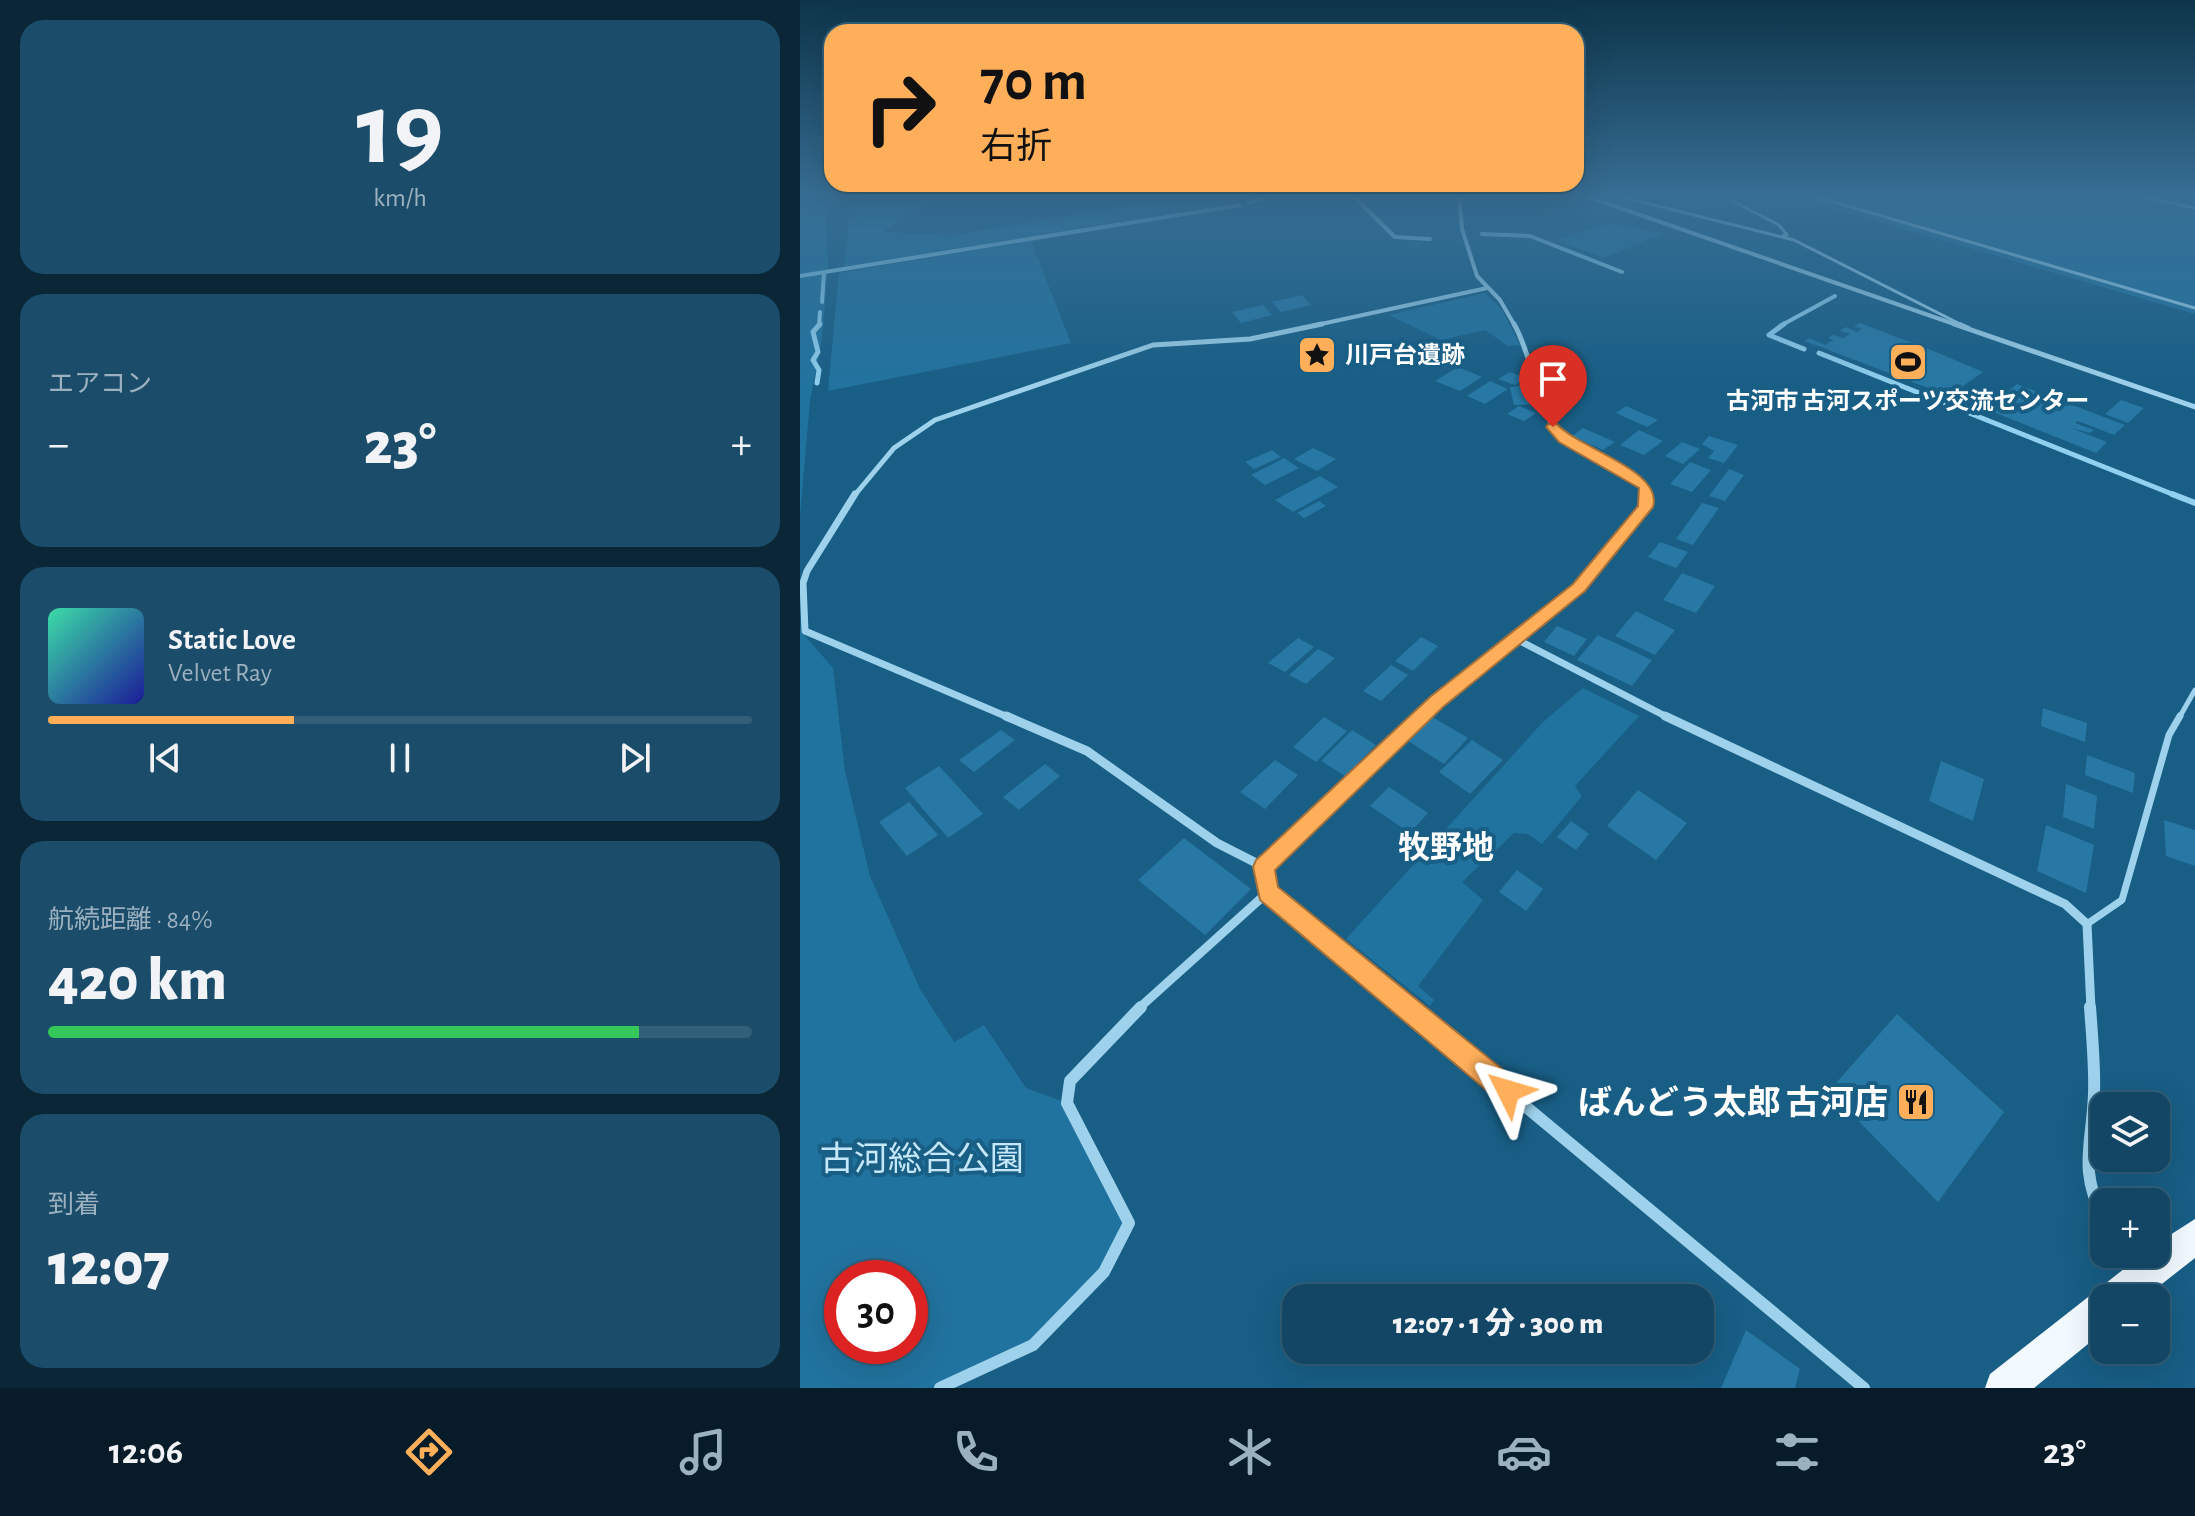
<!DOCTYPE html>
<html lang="ja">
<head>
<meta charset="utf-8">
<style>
	body { margin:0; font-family:"Alegreya Sans","Noto Sans JP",sans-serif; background:#1b4d6a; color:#f1f3f6; height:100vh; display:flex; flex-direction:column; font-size:30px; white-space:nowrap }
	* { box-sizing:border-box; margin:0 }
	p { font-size:26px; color:#9cb1bf }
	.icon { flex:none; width:44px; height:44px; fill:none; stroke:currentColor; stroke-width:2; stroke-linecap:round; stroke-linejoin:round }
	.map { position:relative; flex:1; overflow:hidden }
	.sheet { display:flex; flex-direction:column; gap:20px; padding:20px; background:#0a2637; width:800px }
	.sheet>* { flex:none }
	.banner { position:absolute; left:24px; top:24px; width:760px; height:168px; border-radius:24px; box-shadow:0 8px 32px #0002,0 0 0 2px #315e78; background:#ffae5a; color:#111; overflow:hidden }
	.controls { position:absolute; left:1290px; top:1092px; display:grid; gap:16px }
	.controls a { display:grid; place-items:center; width:80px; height:80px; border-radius:16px; background:#124664; box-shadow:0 8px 32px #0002,0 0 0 2px #315e78; font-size:40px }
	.speed { position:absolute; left:24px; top:1260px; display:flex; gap:16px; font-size:40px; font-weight:700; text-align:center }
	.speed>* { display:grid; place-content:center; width:104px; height:104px; border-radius:50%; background:#124664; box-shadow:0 8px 32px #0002,0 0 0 2px #315e78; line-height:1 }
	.speed .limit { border:12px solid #d22; background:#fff; color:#111 }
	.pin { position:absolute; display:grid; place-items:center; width:68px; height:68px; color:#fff; margin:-82px -34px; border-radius:50% 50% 50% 0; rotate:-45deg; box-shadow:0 0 8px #0007 }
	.pin .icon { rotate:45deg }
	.me { position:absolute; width:88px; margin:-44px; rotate:310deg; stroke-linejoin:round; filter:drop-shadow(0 0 6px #0008) }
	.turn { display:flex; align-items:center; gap:28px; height:168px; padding:0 24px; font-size:36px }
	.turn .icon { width:104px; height:104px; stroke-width:2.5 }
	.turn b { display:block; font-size:56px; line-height:68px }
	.big { font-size:60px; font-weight:800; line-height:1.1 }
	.sheet .tile { flex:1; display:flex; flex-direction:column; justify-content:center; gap:12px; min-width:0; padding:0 28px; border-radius:24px; background:#1b4d6a }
	.sheet .dial { align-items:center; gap:0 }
	.dial b { font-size:104px; line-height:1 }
	.song { display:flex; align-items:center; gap:24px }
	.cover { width:96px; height:96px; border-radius:12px; background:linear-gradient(135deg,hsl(160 70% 55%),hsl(240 70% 35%)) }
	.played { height:8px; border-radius:4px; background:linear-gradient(90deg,#ffae5a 35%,#315e78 35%) }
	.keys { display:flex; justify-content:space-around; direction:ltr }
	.heat { display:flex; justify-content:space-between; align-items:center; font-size:44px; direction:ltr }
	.charge { height:12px; border-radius:6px; background:linear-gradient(90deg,#34c759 84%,#315e78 0) }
	.trip { position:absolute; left:482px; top:1284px; width:432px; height:80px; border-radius:24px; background:#124664; box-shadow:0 8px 32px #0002,0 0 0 2px #315e78; font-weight:800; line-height:80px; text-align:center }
	.menu { display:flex; height:128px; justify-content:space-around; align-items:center; background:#071c28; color:#9cb1bf }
	.menu .icon { width:56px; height:56px }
	.menu .current { color:#ffae5a }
	.menu b { font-size:36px; color:#f1f3f6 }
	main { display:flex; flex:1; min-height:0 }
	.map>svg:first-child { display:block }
	.green { fill:#21739f; fill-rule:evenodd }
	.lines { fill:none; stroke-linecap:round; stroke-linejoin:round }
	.stream-far2 { stroke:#91d0ef; stroke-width:4 }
	.stream-far1 { stroke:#91d0ef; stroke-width:5 }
	.stream { stroke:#91d0ef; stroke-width:6 }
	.building { fill:#2778a4 }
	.service-far3 { stroke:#9ed2ec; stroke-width:3 }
	.service-far2 { stroke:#9ed2ec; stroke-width:4 }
	.service-far1 { stroke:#9ed2ec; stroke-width:5 }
	.service { stroke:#9ed2ec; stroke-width:7 }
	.minor-far4 { stroke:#9ed2ec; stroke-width:4 }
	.minor-far3 { stroke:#9ed2ec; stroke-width:5 }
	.minor-far2 { stroke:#9ed2ec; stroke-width:7 }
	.minor-far1 { stroke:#9ed2ec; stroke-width:9 }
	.minor { stroke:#9ed2ec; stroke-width:12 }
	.trunk { fill:#f2faff; fill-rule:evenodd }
	.route { fill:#ffae5a; stroke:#a6713a; stroke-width:2 }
	.labels { text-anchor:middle; stroke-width:8; stroke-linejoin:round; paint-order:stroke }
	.far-poi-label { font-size:24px; font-weight:bold; fill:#fff; stroke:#185e85; text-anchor:start }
	.quarter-label { font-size:32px; font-weight:bold; fill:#fff; stroke:#185e85 }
	.near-poi-label { font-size:34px; font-weight:bold; fill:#fff; stroke:#185e85; text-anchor:end }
	.near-park-label { font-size:34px; fill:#c4e7f9; stroke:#185e85 }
</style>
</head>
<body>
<main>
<section class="sheet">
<div class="tile dial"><b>19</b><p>km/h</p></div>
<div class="tile"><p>エアコン</p>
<div class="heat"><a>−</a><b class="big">23°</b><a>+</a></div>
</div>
<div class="tile">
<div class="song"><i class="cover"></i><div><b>Static Love</b><p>Velvet Ray</p></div></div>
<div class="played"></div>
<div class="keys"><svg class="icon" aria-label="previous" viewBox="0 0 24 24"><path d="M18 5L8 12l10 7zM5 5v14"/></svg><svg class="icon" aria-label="pause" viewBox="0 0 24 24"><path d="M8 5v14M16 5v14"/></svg><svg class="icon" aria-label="next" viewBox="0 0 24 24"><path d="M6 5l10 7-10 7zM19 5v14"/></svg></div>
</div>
<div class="tile"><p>航続距離 · 84%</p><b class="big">420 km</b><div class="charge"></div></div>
<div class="tile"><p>到着</p><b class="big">12:07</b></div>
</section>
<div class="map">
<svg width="1395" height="1388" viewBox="0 0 1395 1388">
	<rect width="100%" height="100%" fill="#185e85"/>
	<g class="green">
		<path d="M 52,194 L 159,194 L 119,207 L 83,232 L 152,236 L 395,194 L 435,194 L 437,202 L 44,267 Z"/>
		<path d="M 984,194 L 1342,194 L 1395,205 L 1395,314 Z"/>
		<path d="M 26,204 L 28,268 L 22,339 L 10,401 L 0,517 L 0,208 Z"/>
		<path d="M 809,223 L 863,234 L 803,258 L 757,240 Z"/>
		<path d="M 231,241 L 271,343 L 28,391 L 39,273 Z"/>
		<path d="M 685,293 L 702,310 L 720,345 L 708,346 L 685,330 L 641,340 L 589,315 Z"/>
		<path d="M 0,630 L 33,668 L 45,771 L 70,876 L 120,989 L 154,1042 L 184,1025 L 226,1088 L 267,1103 L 329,1223 L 304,1272 L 233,1345 L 140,1388 L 0,1388 ZM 42,1278 L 110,1278 L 110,1346 L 42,1346 Z"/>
		<path d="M 783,688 L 839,716 L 775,786 L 782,796 L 742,844 L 728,834 L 714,833 L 662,882 L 683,900 L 618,986 L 634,1000 L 630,1006 L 546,939 L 742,723 Z"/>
	</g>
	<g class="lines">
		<g class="stream-far2">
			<path d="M 551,194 L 595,237 L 630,239"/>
			<path d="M 449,203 L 475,194"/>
			<path d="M 682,234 L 730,236 L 822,272"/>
			<path d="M 0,276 L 440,205"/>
			<path d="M 22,302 L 24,273"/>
			<path d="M 19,326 L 20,312"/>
			<path d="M 980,326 L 1035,296"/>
		</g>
		<g class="stream-far1">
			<path d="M 984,324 L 969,335 L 1004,349"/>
			<path d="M 1019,353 L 1377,496"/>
			<path d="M 17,383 L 19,370 L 13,360 L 18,352 L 13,332 L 20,324"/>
		</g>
		<path class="stream" d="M 1372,494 L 1395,503"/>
	</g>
	<g class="building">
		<path d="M 502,295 L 511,305 L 481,312 L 472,302 Z"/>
		<path d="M 463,305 L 472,315 L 441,323 L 432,312 Z"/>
		<path d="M 1060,323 L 1136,352 L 1183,372 L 1149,396 L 1005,341 L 1009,338 L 1025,345 L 1033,340 L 1028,338 L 1033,335 L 1043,338 L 1050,334 L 1040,331 L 1046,327 L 1057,332 L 1062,329 L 1054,326 Z"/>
		<path d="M 658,367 L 682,377 L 660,391 L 635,381 Z"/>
		<path d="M 710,372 L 726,378 L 715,385 L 698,379 Z"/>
		<path d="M 690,381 L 708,389 L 685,404 L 667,396 Z"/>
		<path d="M 1217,384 L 1325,425 L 1314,435 L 1278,421 L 1275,423 L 1294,430 L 1290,433 L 1271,428 L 1307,442 L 1296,453 L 1186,409 Z"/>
		<path d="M 718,386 L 730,386 L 735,404 L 714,405 L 710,387 Z"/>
		<path d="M 1321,400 L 1344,408 L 1328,423 L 1305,414 Z"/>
		<path d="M 719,406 L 736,413 L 724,421 L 707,414 Z"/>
		<path d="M 826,406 L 858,420 L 847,427 L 816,413 Z"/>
		<path d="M 783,428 L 815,442 L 803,450 L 772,436 Z"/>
		<path d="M 839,430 L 863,441 L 844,455 L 820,445 Z"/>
		<path d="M 909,436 L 938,445 L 924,463 L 908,458 L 914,451 L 902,444 Z"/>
		<path d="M 882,442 L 900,449 L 883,464 L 865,456 Z"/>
		<path d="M 513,448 L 536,459 L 517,471 L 494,459 Z"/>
		<path d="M 472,450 L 481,457 L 454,469 L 445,462 Z"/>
		<path d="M 484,458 L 499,468 L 465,485 L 451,475 Z"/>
		<path d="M 890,462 L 911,470 L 892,492 L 870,484 Z"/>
		<path d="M 929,469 L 944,475 L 925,501 L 909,496 Z"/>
		<path d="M 520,476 L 538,487 L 493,512 L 475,500 Z"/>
		<path d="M 519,501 L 526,506 L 504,518 L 497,513 Z"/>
		<path d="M 902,503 L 919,508 L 893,545 L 876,539 Z"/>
		<path d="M 860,542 L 888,552 L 876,568 L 848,557 Z"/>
		<path d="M 882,573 L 915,586 L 896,613 L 863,600 Z"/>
		<path d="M 836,611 L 875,630 L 855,655 L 815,636 Z"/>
		<path d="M 757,626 L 787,639 L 774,656 L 744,642 Z"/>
		<path d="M 798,635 L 852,660 L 832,686 L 777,660 Z"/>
		<path d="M 621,637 L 638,646 L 613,671 L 595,661 Z"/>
		<path d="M 498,638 L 514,647 L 485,672 L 468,663 Z"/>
		<path d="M 518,649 L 535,658 L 506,684 L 489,675 Z"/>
		<path d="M 591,665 L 608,675 L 581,701 L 563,691 Z"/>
		<path d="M 1243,708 L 1287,723 L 1285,742 L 1241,726 Z"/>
		<path d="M 629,715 L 668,738 L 644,764 L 605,739 Z"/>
		<path d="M 524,717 L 547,731 L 516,762 L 493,747 Z"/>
		<path d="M 201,730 L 215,740 L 174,772 L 159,760 Z"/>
		<path d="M 552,730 L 576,745 L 545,776 L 521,761 Z"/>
		<path d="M 672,740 L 703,760 L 670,794 L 639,772 Z"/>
		<path d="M 1287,755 L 1335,773 L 1333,793 L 1285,775 Z"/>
		<path d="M 475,760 L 498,775 L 465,809 L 440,792 Z"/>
		<path d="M 1141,761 L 1184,779 L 1173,821 L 1129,801 Z"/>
		<path d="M 245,764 L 260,776 L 219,810 L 203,797 Z"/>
		<path d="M 139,766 L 183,814 L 148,838 L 105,788 Z"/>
		<path d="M 1266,784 L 1297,796 L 1294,829 L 1263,817 Z"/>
		<path d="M 589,787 L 628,813 L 610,833 L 570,806 Z"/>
		<path d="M 838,790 L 887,823 L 856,860 L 807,826 Z"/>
		<path d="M 109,802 L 138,835 L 107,856 L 79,822 Z"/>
		<path d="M 1364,820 L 1395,830 L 1395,866 L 1366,856 Z"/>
		<path d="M 771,821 L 789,834 L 776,850 L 757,837 Z"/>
		<path d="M 1246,825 L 1294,845 L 1286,893 L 1237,871 Z"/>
		<path d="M 384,838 L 451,889 L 405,935 L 338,880 Z"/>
		<path d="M 717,870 L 743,889 L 726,911 L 699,892 Z"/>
		<path d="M 1097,1014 L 1204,1112 L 1138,1202 L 1029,1091 Z"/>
		<path d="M 946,1330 L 1000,1369 L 995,1388 L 921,1388 Z"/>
	</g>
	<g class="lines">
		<g class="service-far3">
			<path d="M 810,194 L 994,240 L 1164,326"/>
			<path d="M 919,194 L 979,225 L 987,235 L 982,236"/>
			<path d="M 1007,194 L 1395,308"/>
			<path d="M 1330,194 L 1395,208"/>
		</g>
		<path class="service-far2" d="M 1160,324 L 1169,328"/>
		<path class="service-far1" d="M 1379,718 L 1395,690"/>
		<path class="service" d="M 1287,924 L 1322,900 L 1369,735 L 1380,716"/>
		<g class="minor-far4">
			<path d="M 659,194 L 662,229 L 677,276 L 700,300 L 715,326"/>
			<path d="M 780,194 L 1160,326"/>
			<path d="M 512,326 L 687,288"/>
		</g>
		<g class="minor-far3">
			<path d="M 714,324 C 731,352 741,419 762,438 C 782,456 842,467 847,496"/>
			<path d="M 1154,324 L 1395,407"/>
			<path d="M 54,496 L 94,448 L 135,420 L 353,345 L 450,339 L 522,324"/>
		</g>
		<g class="minor-far2">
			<path d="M 55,494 L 7,571 L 3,583 L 5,631 L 210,718"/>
			<path d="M 716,639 L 869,718"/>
			<path d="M 619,718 L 779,587 L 845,507 L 847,494"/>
		</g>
		<g class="minor-far1">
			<path d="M 206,716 L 287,751 L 417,843 L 464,867"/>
			<path d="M 865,716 L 1265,904 L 1287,924 L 1291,1009"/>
			<path d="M 338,1009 L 468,892"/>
			<path d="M 609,1009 L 468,892 L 464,867 L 621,716"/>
		</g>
		<g class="minor">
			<path d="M 606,1007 L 1064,1388"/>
			<path d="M 1290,1007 C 1292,1036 1295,1065 1294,1094 C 1292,1147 1278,1168 1304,1220"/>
			<path d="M 1325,1254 L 1335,1270"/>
			<path d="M 140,1388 L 233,1345 L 304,1272 L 329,1223 L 267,1103 L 270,1081 L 341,1007"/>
		</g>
		<path class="trunk" d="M 1395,1219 L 1395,1258 L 1344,1298 L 1304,1298 L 1304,1331 L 1234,1388 L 1185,1388 L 1190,1374 L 1343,1254 L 1356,1254 L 1356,1244 Z"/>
	</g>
	<linearGradient id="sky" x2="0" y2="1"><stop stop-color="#0d3449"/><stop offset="0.5" stop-color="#376e94"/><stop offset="1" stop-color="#376e94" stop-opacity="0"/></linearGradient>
	<rect width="1395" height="389" fill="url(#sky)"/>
	<path class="route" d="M 748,424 L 757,424 C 779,449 864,470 853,507 L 785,591 L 643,707 L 475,870 L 478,887 L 717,1081 L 721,1091 L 717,1100 L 708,1104 L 698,1100 L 460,900 L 453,867 L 456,860 L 630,697 L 773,584 L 838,506 L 839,488 L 759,442 L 746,427 Z"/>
	<defs>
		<g id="sight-square" transform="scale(2)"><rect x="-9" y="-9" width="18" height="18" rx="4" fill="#ffae5a" stroke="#185e85"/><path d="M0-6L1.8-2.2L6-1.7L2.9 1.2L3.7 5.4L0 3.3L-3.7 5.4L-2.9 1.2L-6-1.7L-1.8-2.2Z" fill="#111"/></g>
		<g id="stadium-square" transform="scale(2)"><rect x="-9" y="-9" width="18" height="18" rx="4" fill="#ffae5a" stroke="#185e85"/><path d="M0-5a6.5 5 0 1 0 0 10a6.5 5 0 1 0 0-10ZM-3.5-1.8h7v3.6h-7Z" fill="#111"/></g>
		<g id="restaurant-square" transform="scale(2)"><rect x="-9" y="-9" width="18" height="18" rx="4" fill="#ffae5a" stroke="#185e85"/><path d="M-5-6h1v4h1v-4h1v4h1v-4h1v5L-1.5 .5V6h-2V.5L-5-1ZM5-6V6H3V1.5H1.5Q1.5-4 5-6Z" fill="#111"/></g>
	</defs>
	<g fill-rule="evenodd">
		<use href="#sight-square" x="517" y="355"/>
		<use href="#stadium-square" x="1108" y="362"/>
		<use href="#restaurant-square" x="1116" y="1102"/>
	</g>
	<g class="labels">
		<g class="far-poi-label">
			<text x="545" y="363">川戸台遺跡</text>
			<text x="1108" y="409" text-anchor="middle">古河市 古河スポーツ交流センター</text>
		</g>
		<g class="quarter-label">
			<text x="646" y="858">牧野地</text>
		</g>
		<g class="near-poi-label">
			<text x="1088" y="1114">ばんどう太郎 古河店</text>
		</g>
		<g class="near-park-label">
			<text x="122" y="1170">古河総合公園</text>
		</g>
	</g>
</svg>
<div class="controls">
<a><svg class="icon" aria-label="layers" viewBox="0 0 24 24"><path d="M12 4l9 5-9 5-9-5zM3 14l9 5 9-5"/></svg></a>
<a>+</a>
<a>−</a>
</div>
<div class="speed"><div class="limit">30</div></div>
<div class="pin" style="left:753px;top:427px;background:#d93025"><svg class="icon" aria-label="arrive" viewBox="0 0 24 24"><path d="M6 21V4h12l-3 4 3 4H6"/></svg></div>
<svg class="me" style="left:708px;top:1091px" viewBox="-20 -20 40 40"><path d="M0-17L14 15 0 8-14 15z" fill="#ffae5a" stroke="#fff" stroke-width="4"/></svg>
<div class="trip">12:07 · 1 分 · 300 m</div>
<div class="banner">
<div class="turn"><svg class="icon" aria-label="right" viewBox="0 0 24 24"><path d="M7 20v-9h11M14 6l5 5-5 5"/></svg><div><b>70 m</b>右折</div></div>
</div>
</div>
</main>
<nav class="menu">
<b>12:06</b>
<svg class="icon current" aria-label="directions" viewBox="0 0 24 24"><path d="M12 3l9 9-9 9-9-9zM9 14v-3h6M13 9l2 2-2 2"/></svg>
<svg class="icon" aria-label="music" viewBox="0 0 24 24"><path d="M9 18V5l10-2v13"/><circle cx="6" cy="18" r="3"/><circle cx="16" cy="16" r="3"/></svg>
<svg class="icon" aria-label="phone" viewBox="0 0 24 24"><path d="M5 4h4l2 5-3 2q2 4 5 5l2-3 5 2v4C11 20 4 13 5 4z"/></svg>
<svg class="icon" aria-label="climate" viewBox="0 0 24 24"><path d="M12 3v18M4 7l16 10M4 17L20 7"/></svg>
<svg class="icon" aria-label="car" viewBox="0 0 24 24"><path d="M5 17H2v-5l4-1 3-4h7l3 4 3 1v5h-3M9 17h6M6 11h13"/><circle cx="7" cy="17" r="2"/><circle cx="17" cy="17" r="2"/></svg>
<svg class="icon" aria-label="filters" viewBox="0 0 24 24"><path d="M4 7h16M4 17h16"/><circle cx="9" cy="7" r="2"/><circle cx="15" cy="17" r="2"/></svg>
<b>23°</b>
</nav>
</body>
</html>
